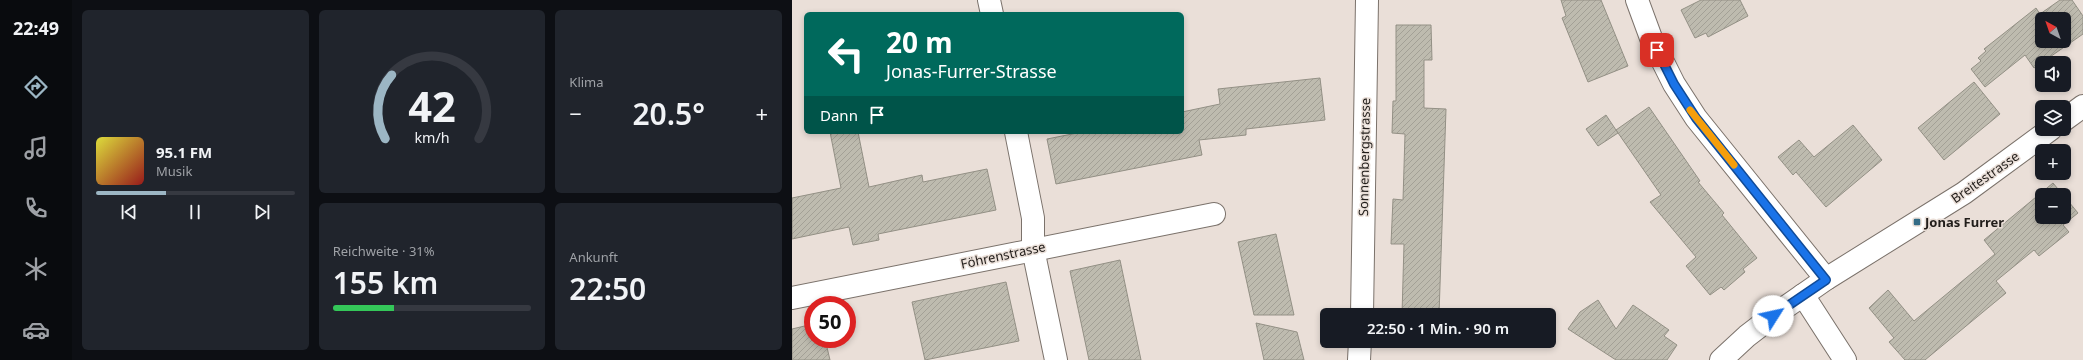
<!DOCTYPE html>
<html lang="de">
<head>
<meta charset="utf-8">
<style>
	body { margin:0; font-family:"Noto Sans",sans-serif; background:#20242c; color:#f1f3f6; height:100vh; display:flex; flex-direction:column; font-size:15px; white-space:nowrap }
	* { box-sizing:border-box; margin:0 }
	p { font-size:13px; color:#9ea1a6 }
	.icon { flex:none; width:22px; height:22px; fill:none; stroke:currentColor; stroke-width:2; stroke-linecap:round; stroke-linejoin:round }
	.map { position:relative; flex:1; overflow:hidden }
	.details { display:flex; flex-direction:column; gap:10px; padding:10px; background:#0d0f14; width:720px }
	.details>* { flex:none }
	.hud { position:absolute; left:12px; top:12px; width:380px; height:122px; border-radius:6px; box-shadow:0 2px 6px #0003; background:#00695c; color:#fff; overflow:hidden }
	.needle { width:26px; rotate:320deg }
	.controls { position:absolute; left:1243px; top:12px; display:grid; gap:8px }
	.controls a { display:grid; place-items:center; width:36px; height:36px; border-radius:6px; background:#171b24; box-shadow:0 2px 6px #0003; font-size:20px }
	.speed { position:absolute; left:12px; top:296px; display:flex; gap:8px; font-size:20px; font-weight:700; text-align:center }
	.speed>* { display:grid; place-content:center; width:52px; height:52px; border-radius:50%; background:#171b24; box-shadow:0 2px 6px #0003; line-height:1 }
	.speed .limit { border:6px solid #d22; background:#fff; color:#111 }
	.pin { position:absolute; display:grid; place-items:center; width:34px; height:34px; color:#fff; margin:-17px; border-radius:8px; box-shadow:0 2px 6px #0006 }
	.me { position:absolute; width:44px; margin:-22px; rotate:55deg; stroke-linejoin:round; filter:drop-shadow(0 0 3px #0008) }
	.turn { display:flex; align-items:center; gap:14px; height:84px; padding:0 16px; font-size:18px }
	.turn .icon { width:52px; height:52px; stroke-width:2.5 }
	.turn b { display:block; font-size:28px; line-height:34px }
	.then { display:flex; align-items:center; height:38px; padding:0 16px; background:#0003; gap:8px; font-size:15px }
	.big { font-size:30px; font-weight:600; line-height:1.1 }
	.details .tile { flex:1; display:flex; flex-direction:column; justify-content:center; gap:6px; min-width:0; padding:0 14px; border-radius:6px; background:#20242c }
	.details .dial { align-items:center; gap:0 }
	.dial svg { height:104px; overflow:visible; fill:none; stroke:#363941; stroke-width:7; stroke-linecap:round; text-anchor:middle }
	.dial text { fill:#f1f3f6; stroke:none }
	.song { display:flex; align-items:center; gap:12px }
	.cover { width:48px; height:48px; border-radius:6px; background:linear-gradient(135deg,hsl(60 70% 55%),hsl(0 70% 35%)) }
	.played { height:4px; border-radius:2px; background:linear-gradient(90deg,#9cb6c4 35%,#363941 35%) }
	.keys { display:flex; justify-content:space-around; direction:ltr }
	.heat { display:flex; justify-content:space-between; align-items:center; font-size:22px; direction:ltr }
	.charge { height:6px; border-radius:3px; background:linear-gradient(90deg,#34c759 31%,#363941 0) }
	.details .tiles { flex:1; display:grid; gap:10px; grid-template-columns:repeat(3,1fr) }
	.tile:first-child { grid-row:span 2 }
	.trip { position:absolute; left:528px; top:308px; width:236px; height:40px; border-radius:6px; background:#171b24; box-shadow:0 2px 6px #0003; font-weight:600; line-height:40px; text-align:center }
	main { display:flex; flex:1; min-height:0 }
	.tab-bar { display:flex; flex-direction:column; width:72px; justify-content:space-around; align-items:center; background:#090b0e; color:#9ea1a6 }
	.tab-bar .icon { width:28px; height:28px }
	.tab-bar .current { color:#9cb6c4 }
	.tab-bar b { font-size:18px; color:#f1f3f6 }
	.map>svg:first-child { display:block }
	.building { fill:url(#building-hatch); stroke:#939085; fill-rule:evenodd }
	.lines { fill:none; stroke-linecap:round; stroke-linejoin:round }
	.street-casing { stroke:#7b726b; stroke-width:24 }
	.secondary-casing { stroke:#7b726b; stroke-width:24 }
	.street { stroke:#fff; stroke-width:22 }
	.secondary { stroke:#fff; stroke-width:22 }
	.route-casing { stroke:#114b97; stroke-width:10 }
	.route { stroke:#1a73e8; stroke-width:7 }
	.slow { stroke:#f59e0b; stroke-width:7 }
	.poi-dot { fill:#346c86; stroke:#eadfd8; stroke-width:1.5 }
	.labels { text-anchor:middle; stroke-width:3; stroke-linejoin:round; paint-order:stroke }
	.street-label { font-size:13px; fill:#211d1a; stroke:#eadfd8 }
	.poi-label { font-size:13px; font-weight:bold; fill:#211d1a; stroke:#eadfd8; text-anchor:start }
</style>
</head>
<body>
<main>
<nav class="tab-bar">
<b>22:49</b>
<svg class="icon current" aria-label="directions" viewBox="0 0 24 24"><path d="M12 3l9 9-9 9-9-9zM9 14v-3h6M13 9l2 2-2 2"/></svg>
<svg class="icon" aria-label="music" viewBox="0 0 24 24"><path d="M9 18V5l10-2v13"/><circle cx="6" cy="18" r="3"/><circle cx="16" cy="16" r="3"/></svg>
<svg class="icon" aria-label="phone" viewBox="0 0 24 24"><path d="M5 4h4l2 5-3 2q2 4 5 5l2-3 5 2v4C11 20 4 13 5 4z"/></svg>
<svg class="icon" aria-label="climate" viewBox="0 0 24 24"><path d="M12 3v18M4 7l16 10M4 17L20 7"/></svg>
<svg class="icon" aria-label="car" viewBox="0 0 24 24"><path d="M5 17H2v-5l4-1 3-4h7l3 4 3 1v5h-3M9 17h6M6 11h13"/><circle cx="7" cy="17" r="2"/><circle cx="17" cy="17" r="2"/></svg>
</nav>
<section class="details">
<div class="tiles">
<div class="tile">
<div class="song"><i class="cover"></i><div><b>95.1 FM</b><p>Musik</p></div></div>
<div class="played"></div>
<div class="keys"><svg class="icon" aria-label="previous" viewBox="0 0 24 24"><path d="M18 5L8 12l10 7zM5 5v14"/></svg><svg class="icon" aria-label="pause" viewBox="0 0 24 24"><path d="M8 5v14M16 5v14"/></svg><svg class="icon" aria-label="next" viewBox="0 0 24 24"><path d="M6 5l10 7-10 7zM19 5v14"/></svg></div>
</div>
<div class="tile dial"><svg viewBox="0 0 100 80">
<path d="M14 69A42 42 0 1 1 86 69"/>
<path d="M14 69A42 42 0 0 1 19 20" stroke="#9cb6c4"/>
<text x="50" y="56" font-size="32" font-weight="700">42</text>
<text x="50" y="72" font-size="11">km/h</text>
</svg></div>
<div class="tile"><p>Klima</p>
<div class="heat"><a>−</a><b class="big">20.5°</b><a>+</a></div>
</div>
<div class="tile"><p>Reichweite · 31%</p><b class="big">155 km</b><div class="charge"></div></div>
<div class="tile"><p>Ankunft</p><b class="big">22:50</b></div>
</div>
</section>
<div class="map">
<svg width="1291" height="360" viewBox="0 0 1291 360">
	<defs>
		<pattern id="building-hatch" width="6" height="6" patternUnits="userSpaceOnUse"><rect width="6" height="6" fill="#bebbaf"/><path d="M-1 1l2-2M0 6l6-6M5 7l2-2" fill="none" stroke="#a3a096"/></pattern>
	</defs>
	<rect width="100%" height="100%" fill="#eadfd8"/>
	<g class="building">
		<path d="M 769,0 L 809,0 L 836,66 L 796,82 L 770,18 L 774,16 Z"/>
		<path d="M 909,0 L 948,0 L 956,16 L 916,37 L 914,33 L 903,38 L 889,10 Z"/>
		<path d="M 1268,0 L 1280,0 L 1291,16 L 1291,34 L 1242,68 L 1233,55 L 1193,87 L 1179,69 L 1189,61 L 1186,58 L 1194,51 L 1192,49 L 1244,8 L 1248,14 ZM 1250,19 L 1272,19 L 1272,41 L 1250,41 Z"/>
		<path d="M 604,25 L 639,25 L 640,60 L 632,60 L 632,108 L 654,109 L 647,315 L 610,315 L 612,244 L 599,244 L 601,199 L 611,200 L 613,134 L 600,133 L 601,101 L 604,101 Z"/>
		<path d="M 528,78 L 533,120 L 454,129 L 454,135 L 407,140 L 410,155 L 264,184 L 255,139 L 290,132 L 390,132 L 390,112 L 428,104 L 426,89 Z"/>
		<path d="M 1182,82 L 1208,114 L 1152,160 L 1126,128 Z"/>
		<path d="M 857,107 L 908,181 L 906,182 L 932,213 L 930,215 L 965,258 L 951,269 L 953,272 L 932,290 L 929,287 L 918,295 L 894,266 L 904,257 L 858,202 L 869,195 L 824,130 Z"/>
		<path d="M 814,115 L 826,133 L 806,146 L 794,129 Z"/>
		<path d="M 1061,125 L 1090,160 L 1034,207 L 1004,172 L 1001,175 L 986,157 L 1007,140 L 1022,157 Z"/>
		<path d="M 38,132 L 66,132 L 77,187 L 130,175 L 131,182 L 195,169 L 204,210 L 86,234 L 87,240 L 61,245 L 57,227 L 0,239 L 0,198 L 49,188 Z"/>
		<path d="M 1261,183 L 1271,195 L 1250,195 L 1250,217 L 1272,217 L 1272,196 L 1286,213 L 1271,225 L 1277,232 L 1247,256 L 1242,250 L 1204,281 L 1214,293 L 1133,360 L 1113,360 L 1097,342 L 1102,338 L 1077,308 L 1096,290 L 1122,321 L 1203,254 L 1192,240 Z"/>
		<path d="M 484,234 L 502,315 L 462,315 L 446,242 Z"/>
		<path d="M 328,260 L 349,360 L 297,360 L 278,271 Z"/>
		<path d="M 214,282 L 227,341 L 133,360 L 120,302 Z"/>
		<path d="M 806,300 L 824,329 L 841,305 L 877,330 L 872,336 L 885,345 L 875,360 L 824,360 L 776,329 L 788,312 Z"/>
		<path d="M 464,323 L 505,332 L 512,360 L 472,360 Z"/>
		<path d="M 21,324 L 21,339 L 33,339 L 38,360 L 0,360 L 0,329 Z"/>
	</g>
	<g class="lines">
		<g class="street-casing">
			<g id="street">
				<path d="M 197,0 L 200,14"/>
				<path d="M 845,0 L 859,38 L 882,84 L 904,118 L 1034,279"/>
				<path d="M 224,132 L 241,218 L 241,249 L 264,360"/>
				<path d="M 1011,295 L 1053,360"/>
				<path d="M 0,298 L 422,214"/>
				<path d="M 570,315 L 575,0"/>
				<path d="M 567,360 L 568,341"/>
			</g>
		</g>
		<g class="secondary-casing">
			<g id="secondary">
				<path d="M 1272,120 L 1291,106"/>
				<path d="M 929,360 L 955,336 L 981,316 L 1034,279 L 1172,193 L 1259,129"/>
			</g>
		</g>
		<use href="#street" class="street"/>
		<use href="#secondary" class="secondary"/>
	</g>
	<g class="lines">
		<g class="route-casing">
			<path id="route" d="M 865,50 L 882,84 L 904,118 L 1034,280 L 981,316"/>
		</g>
		<use href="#route" class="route"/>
		<path class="slow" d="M 898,110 L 942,165"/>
	</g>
	<rect class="poi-dot" x="1121" y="218" width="8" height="8" rx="2"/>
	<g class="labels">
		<g class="street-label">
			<text transform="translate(572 157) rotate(-89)" y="5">Sonnenbergstrasse</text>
			<text transform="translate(1193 177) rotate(-35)" y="5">Breitestrasse</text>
			<text transform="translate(211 255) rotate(-12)" y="5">Föhrenstrasse</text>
		</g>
		<g class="poi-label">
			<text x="1133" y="227">Jonas Furrer</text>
		</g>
	</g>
</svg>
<div class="controls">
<a><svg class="needle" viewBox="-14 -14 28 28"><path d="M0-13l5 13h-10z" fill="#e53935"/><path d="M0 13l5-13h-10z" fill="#9ea1a6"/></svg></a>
<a><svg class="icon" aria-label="sound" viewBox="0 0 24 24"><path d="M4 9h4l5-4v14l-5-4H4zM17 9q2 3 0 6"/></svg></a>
<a><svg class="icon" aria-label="layers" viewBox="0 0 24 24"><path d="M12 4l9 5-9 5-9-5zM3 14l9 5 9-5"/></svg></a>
<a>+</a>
<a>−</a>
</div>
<div class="speed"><div class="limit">50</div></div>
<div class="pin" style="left:865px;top:50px;background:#d93025"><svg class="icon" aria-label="arrive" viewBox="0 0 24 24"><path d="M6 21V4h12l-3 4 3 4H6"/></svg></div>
<svg class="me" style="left:981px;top:316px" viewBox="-20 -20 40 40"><circle r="19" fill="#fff"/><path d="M0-13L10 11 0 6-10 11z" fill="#1a73e8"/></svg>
<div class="trip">22:50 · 1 Min. · 90 m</div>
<div class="hud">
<div class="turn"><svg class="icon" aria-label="left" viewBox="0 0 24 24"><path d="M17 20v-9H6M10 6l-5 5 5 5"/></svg><div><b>20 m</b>Jonas-Furrer-Strasse</div></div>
<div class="then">Dann<svg class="icon" aria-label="arrive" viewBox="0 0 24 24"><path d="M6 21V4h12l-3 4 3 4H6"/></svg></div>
</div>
</div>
</main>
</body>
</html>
